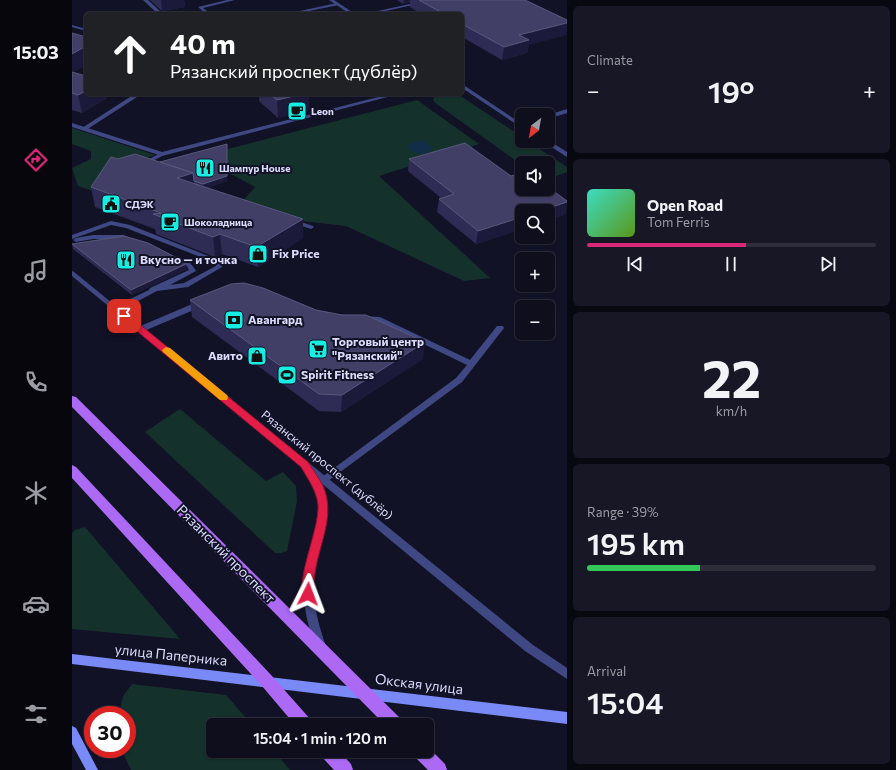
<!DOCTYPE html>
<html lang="en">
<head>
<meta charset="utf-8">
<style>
	body { margin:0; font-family:Commissioner,sans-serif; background:#171726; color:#f1f3f6; height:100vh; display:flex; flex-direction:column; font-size:15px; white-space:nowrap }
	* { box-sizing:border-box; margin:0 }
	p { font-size:13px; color:#9b9ca4 }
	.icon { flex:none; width:22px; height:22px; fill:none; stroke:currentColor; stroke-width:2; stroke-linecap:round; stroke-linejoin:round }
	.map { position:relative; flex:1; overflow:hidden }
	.side { display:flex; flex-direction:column; gap:6px; padding:6px; background:#080810; width:329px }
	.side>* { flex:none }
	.guide { position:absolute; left:12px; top:12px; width:380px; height:84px; border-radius:6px; box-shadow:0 1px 3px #0004,0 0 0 1px #2e2e3b; background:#202124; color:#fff; overflow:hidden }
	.needle { width:26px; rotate:211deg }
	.controls { position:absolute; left:443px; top:108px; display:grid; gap:8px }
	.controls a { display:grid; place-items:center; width:40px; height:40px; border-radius:6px; background:#0e0e1d; box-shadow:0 1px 3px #0004,0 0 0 1px #2e2e3b; font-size:20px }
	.speed { position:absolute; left:12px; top:706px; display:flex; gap:8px; font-size:20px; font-weight:700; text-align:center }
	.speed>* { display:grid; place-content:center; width:52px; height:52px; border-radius:50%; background:#0e0e1d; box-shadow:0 1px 3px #0004,0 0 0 1px #2e2e3b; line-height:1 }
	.speed .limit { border:6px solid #d22; background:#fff; color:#111 }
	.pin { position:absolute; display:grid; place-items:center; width:34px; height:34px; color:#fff; margin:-17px; border-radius:8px; box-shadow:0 2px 6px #0006 }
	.me { position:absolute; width:44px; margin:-22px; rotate:3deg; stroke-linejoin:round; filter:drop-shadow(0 0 3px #0008) }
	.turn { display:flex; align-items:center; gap:14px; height:84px; padding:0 20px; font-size:18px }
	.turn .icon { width:52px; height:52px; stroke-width:2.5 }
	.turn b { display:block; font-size:28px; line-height:34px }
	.big { font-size:30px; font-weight:600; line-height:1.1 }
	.side .tile { flex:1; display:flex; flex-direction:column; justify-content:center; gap:6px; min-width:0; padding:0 14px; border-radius:6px; background:#171726 }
	.side .dial { align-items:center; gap:0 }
	.dial b { font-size:52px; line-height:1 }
	.song { display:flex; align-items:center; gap:12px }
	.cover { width:48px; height:48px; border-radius:6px; background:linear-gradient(135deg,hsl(170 70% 55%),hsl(90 70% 35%)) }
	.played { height:4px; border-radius:2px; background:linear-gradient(90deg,#db2777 55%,#2e2e3b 55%) }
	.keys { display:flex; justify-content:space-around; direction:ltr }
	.heat { display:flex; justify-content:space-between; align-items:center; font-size:22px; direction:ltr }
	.charge { height:6px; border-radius:3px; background:linear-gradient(90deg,#34c759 39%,#2e2e3b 0) }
	.trip { position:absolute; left:134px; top:718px; width:228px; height:40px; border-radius:6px; background:#0e0e1d; box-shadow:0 1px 3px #0004,0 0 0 1px #2e2e3b; font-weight:600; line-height:40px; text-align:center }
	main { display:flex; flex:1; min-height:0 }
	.tab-bar { display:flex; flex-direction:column; width:72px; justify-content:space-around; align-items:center; background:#06060c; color:#9b9ca4 }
	.tab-bar .icon { width:28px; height:28px }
	.tab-bar .on { color:#db2777 }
	.tab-bar b { font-size:18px; color:#f1f3f6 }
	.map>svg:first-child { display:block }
	.green { fill:#15312c }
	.water { fill:#112d48 }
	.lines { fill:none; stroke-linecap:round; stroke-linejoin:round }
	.service { fill:#404883; fill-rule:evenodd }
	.minor { fill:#404883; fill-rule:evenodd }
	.tertiary { fill:#404883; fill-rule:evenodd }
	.secondary { fill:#7989f6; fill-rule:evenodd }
	.primary { fill:#ac6af4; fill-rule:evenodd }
	.wall { fill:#2e2c54 }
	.shaded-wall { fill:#1b1a3a }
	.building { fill:#413f66; stroke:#59587d }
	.route { fill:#e11d48; stroke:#92132f }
	.slow { fill:#f59e0b }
	.labels { text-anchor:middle; stroke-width:4; stroke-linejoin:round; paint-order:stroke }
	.far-poi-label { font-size:10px; font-weight:bold; fill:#dbdcfc; stroke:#121227; text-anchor:start }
	.poi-label { font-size:12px; font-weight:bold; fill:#dbdcfc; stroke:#121227; text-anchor:start }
	.street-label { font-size:12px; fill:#dbdcfc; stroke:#121227 }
	.near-street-label { font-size:14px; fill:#dbdcfc; stroke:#121227 }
</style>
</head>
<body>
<main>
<nav class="tab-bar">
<b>15:03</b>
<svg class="icon on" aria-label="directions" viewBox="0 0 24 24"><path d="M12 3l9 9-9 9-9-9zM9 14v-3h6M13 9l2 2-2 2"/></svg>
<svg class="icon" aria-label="music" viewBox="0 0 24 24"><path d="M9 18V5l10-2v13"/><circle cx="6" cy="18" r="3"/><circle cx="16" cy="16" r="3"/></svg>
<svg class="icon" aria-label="phone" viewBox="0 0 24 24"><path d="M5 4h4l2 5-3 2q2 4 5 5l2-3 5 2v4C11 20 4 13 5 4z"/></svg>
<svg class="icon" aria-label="climate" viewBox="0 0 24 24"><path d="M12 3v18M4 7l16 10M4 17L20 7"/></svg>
<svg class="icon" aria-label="car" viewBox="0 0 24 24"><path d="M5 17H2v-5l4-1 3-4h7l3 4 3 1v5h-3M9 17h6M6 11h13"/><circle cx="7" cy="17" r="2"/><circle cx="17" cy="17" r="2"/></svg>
<svg class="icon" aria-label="filters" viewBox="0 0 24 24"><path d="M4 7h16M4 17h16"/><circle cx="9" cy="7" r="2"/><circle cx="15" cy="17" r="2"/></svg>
</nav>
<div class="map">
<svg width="495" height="770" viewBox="0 0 495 770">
	<rect width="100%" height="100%" fill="#121227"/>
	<g class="green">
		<path d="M 369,94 L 387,95 L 450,137 L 450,141 L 455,141 L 495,167 L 495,172 L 476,179 L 476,163 L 450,163 L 450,165 L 362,102 L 361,98 Z"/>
		<path d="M 345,100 L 407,144 L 307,176 L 418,278 L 392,281 L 274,226 L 222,220 L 170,202 L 183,187 L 155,172 L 156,149 Z"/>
		<path d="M 0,128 L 83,155 L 60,163 L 27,193 L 6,186 L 0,168 L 19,159 L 19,151 L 0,144 Z"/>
		<path d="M 108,409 L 194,481 L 211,472 L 224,486 L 225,501 L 215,551 L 209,553 L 203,553 L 73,432 Z"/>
		<path d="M 13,527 L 108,639 L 0,629 L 0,533 L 3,530 Z"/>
		<path d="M 60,684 L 154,695 L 180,725 L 141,725 L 141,751 L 202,751 L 218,770 L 59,770 L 49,749 L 55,749 L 55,715 L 47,715 L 51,696 Z"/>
	</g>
	<path class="water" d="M 350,141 L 360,147 L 359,151 C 351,155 341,155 336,148 L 336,146 L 341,142 Z"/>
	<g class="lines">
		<g class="service">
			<path d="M 71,0 L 76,0 L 89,12 L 126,13 L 128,14 L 86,14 Z"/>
			<path d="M 155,0 L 163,0 L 131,8 L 139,14 L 134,14 L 126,7 Z"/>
			<path d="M 356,0 L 364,0 L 300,14 L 292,14 Z"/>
			<path d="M 265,3 L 267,4 L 267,5 L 222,14 L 214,14 Z"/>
			<path d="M 0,25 L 14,29 L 14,31 L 0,27 Z"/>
			<path d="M 47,94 L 56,94 L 65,97 L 14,130 L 10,130 L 10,128 L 58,97 Z"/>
			<path d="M 90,152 L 92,153 L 92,155 L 73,165 L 68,164 Z"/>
			<path d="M 220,219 L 241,226 L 242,227 L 239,229 L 218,222 L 217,221 Z"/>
			<path d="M 39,221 L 58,225 L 149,261 L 150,267 L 116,287 L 85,291 L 47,311 L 41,311 L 40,309 L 41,307 L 77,290 L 78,288 L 117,270 L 115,266 L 103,260 L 103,258 C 112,257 120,263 124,271 L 98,285 L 112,283 L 144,266 L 144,263 L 54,228 L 39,225 L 0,239 L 0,235 Z"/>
			<path d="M 21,235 L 52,235 L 55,237 L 52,239 L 21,239 L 4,242 L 1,240 L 4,238 Z"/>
			<path d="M 125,302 L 128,302 L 132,304 L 131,306 L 72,331 L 66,331 L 65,329 L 66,327 Z"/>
			<path d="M 288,316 L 308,317 L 398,360 L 425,326 L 431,326 L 432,328 L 390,382 L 256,481 L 253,482 L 250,481 L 249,479 L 250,477 L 384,378 L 395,365 L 304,321 L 288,320 L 287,318 Z"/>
		</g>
		<g class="minor">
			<path d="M 318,94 L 327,94 L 90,156 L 0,127 L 0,123 L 90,152 Z"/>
			<path d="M 495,109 L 495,113 L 476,119 L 476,115 Z"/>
			<path d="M 0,271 L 2,272 L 461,645 L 495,668 L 495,679 L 453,651 L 248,482 C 265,513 244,545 242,577 C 240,601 246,624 254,646 L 253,649 L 249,651 L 245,649 C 233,622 228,591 235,562 C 239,545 247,527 246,508 C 246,500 245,491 241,484 C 238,479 233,474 232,468 L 0,276 Z"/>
		</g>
		<g class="tertiary">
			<path d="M 257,0 L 262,0 L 283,14 L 278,14 Z"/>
			<path d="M 390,84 L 450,124 L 450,128 L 390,88 Z"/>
			<path d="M 476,140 L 495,152 L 495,157 L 470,141 Z"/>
		</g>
		<g class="secondary">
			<path d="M 0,654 L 495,712 L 495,724 L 0,664 Z"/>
			<path d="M 0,726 L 4,728 L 26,770 L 14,770 L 0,744 Z"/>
		</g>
		<g class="primary">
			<path d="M 0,396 L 4,397 L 330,720 L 332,725 L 313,725 L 0,407 Z"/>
			<path d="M 0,465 L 4,467 L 200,676 L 239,720 L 241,725 L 223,725 L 190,686 L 0,478 Z"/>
			<path d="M 355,746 L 373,764 L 375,770 L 356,770 L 343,757 L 341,751 L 355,751 Z"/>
			<path d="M 248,751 L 267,751 L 279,764 L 281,770 L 262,770 L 250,757 Z"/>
		</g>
	</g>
	<g class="wall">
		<path d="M 78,0 L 112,0 L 113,7 L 90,11 Z"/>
		<path d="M 325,0 L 453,0 L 457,45 L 455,53 L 430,60 L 390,37 L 390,14 L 349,14 L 338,7 L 338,2 L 331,4 Z"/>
		<path d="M 0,33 L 14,37 L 14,65 L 1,72 L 35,98 L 10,113 L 0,110 Z"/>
		<path d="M 187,94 L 237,94 L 237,110 L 206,118 L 187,101 Z"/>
		<path d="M 156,149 L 155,181 L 135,188 L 231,219 L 231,238 L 186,267 L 150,254 L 143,257 L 84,234 L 83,229 L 23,207 L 19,187 L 88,162 Z"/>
		<path d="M 337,159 L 439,176 L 495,201 L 495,206 L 493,215 L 450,211 L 450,229 L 404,244 L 365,212 L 367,199 L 369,198 L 336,171 Z"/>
		<path d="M 0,244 L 115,269 L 60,295 L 1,249 Z"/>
		<path d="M 118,300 L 351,359 L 269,412 L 247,411 L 120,317 Z"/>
	</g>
	<g class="shaded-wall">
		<path d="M 89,0 L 112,0 L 113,7 L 90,11 Z"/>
		<path d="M 332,0 L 338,0 L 338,2 L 331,4 Z"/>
		<path d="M 495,23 L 495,35 L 457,45 L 455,53 L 430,60 L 432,47 L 447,35 Z"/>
		<path d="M 14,46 L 14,65 L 0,73 L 0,54 Z"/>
		<path d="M 14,91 L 14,94 L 34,94 L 35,98 L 10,113 L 6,95 Z"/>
		<path d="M 231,94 L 237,94 L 237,110 L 206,118 L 205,100 Z"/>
		<path d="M 155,144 L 155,181 L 132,189 L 131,184 Z"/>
		<path d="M 121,173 L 123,192 L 105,178 Z"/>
		<path d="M 495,202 L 495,206 L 493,215 L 476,220 L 476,211 L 468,211 Z"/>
		<path d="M 450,217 L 450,229 L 404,244 L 406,231 Z"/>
		<path d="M 231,219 L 231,238 L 186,267 L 184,247 Z"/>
		<path d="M 148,234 L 150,254 L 143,257 L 141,237 Z"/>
		<path d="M 114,264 L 115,269 L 60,295 L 59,290 Z"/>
		<path d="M 353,342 L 351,359 L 269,412 L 270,395 Z"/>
	</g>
	<g class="building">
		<path d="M 347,0 L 453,0 L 495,20 L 495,23 L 447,35 L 457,40 L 432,47 L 390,24 L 390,14 L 372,14 Z"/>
		<path d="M 0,33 L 14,37 L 14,46 L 0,54 Z"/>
		<path d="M 0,72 L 14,76 L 14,91 L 6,95 L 0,93 Z"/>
		<path d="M 198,94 L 231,94 L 205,100 Z"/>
		<path d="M 393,143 L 439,176 L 450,173 L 450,189 L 476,189 L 476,187 L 495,201 L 495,202 L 468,211 L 450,211 L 450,217 L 406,231 L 367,199 L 382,194 L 337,159 Z"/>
		<path d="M 155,144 L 155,176 L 131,184 L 122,181 L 121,173 L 88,162 Z"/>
		<path d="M 63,154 L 121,173 L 105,178 L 231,219 L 184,247 L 148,234 L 141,237 L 81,214 L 89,213 L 19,187 L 39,157 L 46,159 Z"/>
		<path d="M 52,236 L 76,243 L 113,262 L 114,264 L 59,290 L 0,244 Z"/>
		<path d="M 172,283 L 191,288 L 244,310 L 270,315 L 294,315 L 353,342 L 270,395 L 247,394 L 118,300 L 159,284 Z"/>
	</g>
	<path class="route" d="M 52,313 L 55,314 L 236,462 C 241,470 247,478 251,486 C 264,515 247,544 243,573 C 241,581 243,590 240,598 L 236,599 L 232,598 C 223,579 248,529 246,504 C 244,490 236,479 229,467 L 49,318 L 48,316 L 49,314 Z"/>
	<path class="slow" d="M 94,347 L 98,348 L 155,395 L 156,397 L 155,400 L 148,400 L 91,352 L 90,350 Z"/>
	<defs>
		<g id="cafe-square" transform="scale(1)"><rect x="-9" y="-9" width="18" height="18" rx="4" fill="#15efe3" stroke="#121227"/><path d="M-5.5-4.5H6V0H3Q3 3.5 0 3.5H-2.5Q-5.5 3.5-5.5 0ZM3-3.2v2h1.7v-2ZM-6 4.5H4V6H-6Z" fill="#111"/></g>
		<g id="restaurant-square" transform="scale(1)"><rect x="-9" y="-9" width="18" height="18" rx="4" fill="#15efe3" stroke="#121227"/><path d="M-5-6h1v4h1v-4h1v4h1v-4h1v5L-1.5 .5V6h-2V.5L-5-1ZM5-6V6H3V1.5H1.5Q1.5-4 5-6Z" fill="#111"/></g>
		<g id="civic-square" transform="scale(1)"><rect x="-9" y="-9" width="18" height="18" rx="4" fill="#15efe3" stroke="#121227"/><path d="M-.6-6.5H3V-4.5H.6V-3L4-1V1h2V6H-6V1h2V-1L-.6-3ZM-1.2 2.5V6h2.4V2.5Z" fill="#111"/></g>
		<g id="shop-square" transform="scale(1)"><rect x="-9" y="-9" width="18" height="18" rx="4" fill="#15efe3" stroke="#121227"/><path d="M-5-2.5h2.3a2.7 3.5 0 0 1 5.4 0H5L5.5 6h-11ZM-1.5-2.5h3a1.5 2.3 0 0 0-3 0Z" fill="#111"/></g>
		<g id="bank-square" transform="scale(1)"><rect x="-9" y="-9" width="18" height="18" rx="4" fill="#15efe3" stroke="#121227"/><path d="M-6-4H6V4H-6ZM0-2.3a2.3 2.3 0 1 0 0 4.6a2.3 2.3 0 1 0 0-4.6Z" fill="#111"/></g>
		<g id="supermarket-square" transform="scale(1)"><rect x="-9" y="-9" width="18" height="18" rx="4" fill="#15efe3" stroke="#121227"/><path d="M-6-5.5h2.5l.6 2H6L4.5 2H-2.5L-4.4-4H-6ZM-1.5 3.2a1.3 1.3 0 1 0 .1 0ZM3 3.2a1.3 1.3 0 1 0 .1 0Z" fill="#111"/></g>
		<g id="stadium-square" transform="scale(1)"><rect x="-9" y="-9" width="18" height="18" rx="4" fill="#15efe3" stroke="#121227"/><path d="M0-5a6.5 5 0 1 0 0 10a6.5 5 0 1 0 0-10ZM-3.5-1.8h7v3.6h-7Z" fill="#111"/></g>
	</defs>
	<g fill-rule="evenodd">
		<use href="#cafe-square" x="225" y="111"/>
		<use href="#restaurant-square" x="133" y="168"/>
		<use href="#civic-square" x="39" y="204"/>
		<use href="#cafe-square" x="98" y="222"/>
		<use href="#shop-square" x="186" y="254"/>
		<use href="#restaurant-square" x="54" y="260"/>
		<use href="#bank-square" x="162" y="320"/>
		<use href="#supermarket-square" x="246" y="349"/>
		<use href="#shop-square" x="185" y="356"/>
		<use href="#stadium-square" x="215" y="375"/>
	</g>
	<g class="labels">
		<g class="far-poi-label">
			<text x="239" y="115">Leon</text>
			<text x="147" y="172">Шампур House</text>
			<text x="53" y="208">СДЭК</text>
			<text x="112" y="226">Шоколадница</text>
		</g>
		<g class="poi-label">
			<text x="200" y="258">Fix Price</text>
			<text x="68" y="264">Вкусно — и точка</text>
			<text x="176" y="324">Авангард</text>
			<text x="260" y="346">Торговый центр<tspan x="260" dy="14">"Рязанский"</tspan></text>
			<text x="171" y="360" text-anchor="end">Авито</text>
			<text x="229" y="379">Spirit Fitness</text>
		</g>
		<g class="street-label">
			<text transform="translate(255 465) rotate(39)" y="4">Рязанский проспект (дублёр)</text>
		</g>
		<g class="near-street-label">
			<text transform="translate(154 554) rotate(45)" y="5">Рязанский проспект</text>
			<text transform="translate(99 655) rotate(6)" y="5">улица Паперника</text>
			<text transform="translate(347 684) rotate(7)" y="5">Окская улица</text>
		</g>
	</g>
</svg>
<div class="controls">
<a><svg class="needle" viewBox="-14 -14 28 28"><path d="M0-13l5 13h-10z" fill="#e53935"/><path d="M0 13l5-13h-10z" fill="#9b9ca4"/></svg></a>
<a><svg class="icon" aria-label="sound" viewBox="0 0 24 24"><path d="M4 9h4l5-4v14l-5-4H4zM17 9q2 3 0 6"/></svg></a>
<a><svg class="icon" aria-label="search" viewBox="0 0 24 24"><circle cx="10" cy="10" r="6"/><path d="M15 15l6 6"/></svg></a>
<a>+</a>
<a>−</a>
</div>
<div class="speed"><div class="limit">30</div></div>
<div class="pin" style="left:52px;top:316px;background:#d93025"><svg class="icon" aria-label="arrive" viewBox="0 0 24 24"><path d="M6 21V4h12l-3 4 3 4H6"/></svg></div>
<svg class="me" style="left:236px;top:594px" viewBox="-20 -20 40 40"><path d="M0-17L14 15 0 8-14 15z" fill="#e11d48" stroke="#fff" stroke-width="4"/></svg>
<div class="trip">15:04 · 1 min · 120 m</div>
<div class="guide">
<div class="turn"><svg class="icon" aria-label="ahead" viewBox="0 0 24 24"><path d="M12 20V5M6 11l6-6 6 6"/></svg><div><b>40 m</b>Рязанский проспект (дублёр)</div></div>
</div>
</div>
<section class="side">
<div class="tile"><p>Climate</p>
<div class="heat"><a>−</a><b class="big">19°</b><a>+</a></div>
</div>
<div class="tile">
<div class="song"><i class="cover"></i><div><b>Open Road</b><p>Tom Ferris</p></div></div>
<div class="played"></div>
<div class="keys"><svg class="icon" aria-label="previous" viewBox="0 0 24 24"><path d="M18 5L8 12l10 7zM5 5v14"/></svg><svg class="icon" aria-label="pause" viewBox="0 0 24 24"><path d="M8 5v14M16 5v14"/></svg><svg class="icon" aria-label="next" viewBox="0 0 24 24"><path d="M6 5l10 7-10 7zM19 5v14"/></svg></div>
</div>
<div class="tile dial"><b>22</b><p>km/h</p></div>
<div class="tile"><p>Range · 39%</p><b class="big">195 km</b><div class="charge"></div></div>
<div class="tile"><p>Arrival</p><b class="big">15:04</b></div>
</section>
</main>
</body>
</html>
